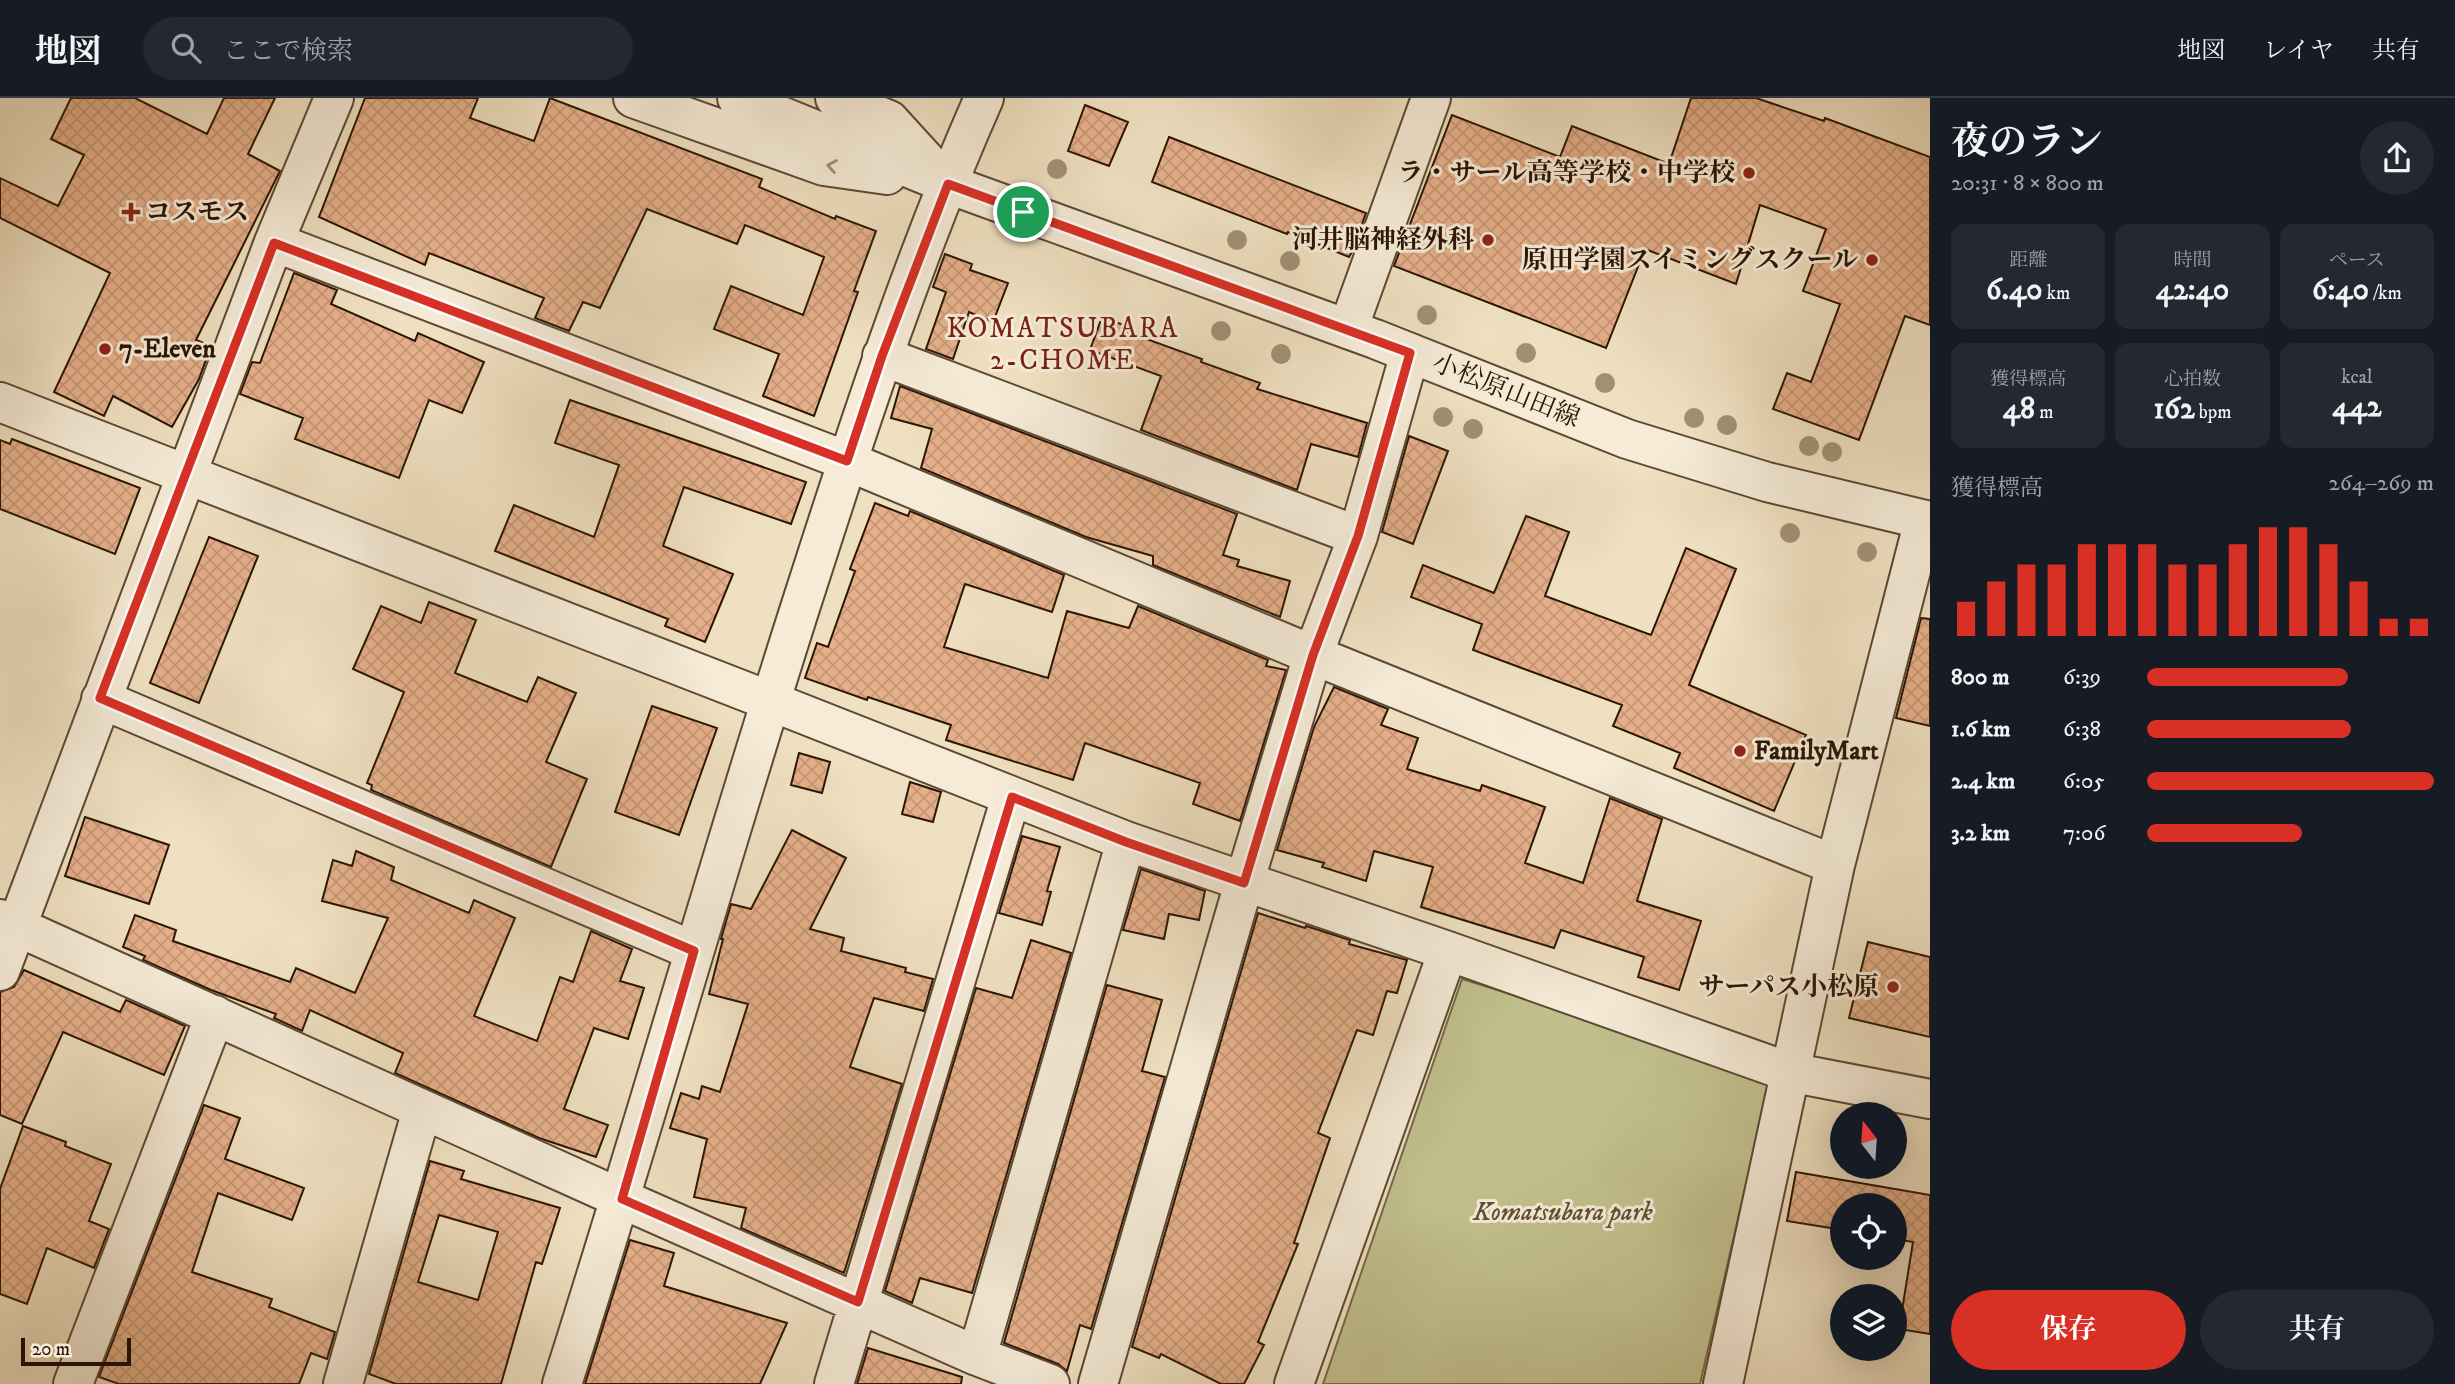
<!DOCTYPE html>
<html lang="ja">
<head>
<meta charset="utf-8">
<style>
  body { margin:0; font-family:"IM FELL DW Pica","Noto Serif JP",serif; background:#242831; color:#f1f3f6; height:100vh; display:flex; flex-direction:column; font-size:26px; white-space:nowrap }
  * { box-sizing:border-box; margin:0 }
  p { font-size:23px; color:#9ea1a6 }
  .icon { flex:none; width:38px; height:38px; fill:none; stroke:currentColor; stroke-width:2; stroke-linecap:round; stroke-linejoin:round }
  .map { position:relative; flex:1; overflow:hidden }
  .side { display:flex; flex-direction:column; background:#171b24; width:525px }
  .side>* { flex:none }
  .needle { width:46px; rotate:343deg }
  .buttons { position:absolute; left:1830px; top:1004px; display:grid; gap:14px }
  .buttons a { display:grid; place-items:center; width:77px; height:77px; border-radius:50%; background:#171b24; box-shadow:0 7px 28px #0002; font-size:35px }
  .scale { position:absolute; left:21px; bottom:18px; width:110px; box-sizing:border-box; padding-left:7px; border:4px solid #2b1504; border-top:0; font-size:19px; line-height:24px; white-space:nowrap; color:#2b1504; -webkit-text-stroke:5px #f5ebd7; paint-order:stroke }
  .pin { position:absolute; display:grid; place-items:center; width:60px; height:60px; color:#fff; margin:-30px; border:4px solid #fff; border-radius:50%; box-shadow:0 2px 7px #0007 }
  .round { display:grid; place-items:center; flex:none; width:74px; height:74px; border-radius:37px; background:#242831 }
  .summary { display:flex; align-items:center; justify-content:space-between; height:119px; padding:0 21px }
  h1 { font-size:38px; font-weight:700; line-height:52px }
  .figures { display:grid; grid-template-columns:repeat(3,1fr); gap:10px; height:119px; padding:7px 21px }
  .figures div { display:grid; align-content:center; border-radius:14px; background:#242831; text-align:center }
  .figures b { font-size:30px; font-weight:700 }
  .figures small { font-size:19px; font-weight:400 }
  .figures p { font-size:19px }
  .chart { height:196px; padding:14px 21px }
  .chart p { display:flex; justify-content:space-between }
  .chart svg { width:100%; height:126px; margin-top:7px; stroke:#d93025; stroke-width:6 }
  .cta { display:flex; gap:14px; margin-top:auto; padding:14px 21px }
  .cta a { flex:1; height:80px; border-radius:42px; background:#d93025; color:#fff; font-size:28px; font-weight:700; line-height:80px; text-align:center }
  .cta a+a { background:#242831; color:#f1f3f6 }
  ul { padding:0 21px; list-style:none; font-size:23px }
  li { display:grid; grid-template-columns:112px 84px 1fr; align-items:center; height:52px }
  li i { height:18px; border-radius:9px; background:#d93025 }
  header { display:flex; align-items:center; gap:42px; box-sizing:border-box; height:98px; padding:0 35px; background:#171b24; border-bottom:2px solid #363941 }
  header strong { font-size:33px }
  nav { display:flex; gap:38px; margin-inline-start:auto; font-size:24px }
  .search { width:490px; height:63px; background:#242831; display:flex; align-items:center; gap:18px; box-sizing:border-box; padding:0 24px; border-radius:38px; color:#9ea1a6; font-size:26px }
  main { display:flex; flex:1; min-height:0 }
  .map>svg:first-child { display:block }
</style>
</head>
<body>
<header>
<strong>地図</strong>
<div class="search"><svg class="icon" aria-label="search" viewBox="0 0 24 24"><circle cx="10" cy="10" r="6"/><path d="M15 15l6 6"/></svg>ここで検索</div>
<nav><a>地図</a><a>レイヤ</a><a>共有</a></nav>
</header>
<main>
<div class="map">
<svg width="1930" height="1286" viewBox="0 0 1930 1286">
  <defs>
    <pattern id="building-cross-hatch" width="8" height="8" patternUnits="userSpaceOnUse" patternTransform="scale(1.75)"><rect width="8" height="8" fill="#e5b089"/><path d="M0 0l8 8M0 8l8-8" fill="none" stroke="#c59675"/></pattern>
  </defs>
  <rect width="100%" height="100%" fill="#efe0c1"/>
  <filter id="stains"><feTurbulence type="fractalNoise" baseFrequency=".00286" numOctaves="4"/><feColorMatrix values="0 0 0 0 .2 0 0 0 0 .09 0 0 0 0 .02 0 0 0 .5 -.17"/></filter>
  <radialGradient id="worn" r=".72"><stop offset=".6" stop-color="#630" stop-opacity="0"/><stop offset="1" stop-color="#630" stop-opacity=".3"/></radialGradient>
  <path fill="#c1c08d" stroke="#766a48" stroke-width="2" d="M1462,881L1771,977L1700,1286H1323Z"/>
  <path fill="url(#building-cross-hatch)" stroke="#2b1504" stroke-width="2" fill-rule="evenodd" d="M71,0H135L207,36L224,0H275L248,56L280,73L196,242L211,248L199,281L172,329L113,298L104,318L54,294L110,175L0,120V80L58,108L84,57L51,41Z
    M365,0H478L470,20L534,43L550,0L762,81L759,89L835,121L836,118L876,133L854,193L858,194L814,318L763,298L779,256L714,231L731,188L803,217L824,159L745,127L737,146L647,111L600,210L583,204L569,233L535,220L544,200L429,155L425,167L319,119Z
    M1691,0H1756L1824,23L1825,20L1930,59V227L1905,218L1859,342L1773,311L1787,275L1811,284L1840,206L1803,193L1826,131L1760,107L1736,186L1645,151L1606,250L1394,168L1452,17L1560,59L1572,28L1669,66Z
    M1085,7L1128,24L1109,68L1068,53Z
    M1169,39L1366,115L1353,152L1349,159L1288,134L1287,136L1152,84Z
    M945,156L972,166L970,172L1008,185L993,224L969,214L953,261L926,251L946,194L933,189Z
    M294,175L337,192L331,206L415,243L418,235L484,264L462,315L429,302L399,380L295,341L303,320L240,296L252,264L260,265Z
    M1102,219L1129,229L1127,234L1202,261L1201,264L1260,285L1257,291L1367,325L1358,359L1311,346L1297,392L1141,332L1161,278L1090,252Z
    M900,288L1237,416L1223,457L1239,462L1237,468L1290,483L1280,519L1153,467V458L1086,439L921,370L932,331L891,320Z
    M570,302L806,384L791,426L684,389L663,448L733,476L705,544L665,528L668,521L495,453L514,407L594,439L619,367L555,345Z
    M1409,338L1448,353L1413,446L1382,434Z
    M12,341L140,390L115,456L0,411V342L10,346Z
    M875,405L908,418L910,413L1064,477L1052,514L965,486L944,549L1048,580L1067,513L1129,530L1138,508L1268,562L1266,568L1286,572L1240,723L1193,706L1200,685L1085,645L1073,682L946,642L951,627L868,599L867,602L805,580L817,545L828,549L855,473L850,471Z
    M1526,418L1569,434L1545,498L1651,537L1686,450L1736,471L1689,587L1806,637L1774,713L1674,670L1680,655L1613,628L1622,607L1473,552L1482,526L1411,499L1423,467L1494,495Z
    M209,439L258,458L199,605L150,585Z
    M429,504L476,522L455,575L527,604L538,579L576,595L546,664L587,681L551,769L371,692L372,687L367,685L404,594L353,571L381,508L421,525Z
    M1921,520L1930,521V628L1896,620Z
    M1334,589L1388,611L1381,627L1418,640L1407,671L1480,693L1482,687L1545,709L1525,765L1583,785L1610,700L1662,721L1637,803L1701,823L1679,892L1638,879L1644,859L1561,832L1554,850L1421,809L1433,769L1374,753L1366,783L1322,769L1324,765L1277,752L1314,629Z
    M652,608L717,630L679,737L615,714Z
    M799,655L830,664L822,695L791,687Z
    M910,684L941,694L933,724L902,716Z
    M85,719L169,747L149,806L65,778Z
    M792,732L846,760L810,831L844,840L841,853L906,870L905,874L933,881L924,913L874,900L850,969L902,986L844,1175L741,1130L746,1110L694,1099L707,1041L670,1030L681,995L699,1001L702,988L720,994L748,906L709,896L723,841H721L731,806L751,811Z
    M1022,738L1060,749L1047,793L1051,794L1042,827L999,815Z
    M356,753L394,769L391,782L469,815L474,802L515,820L474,918L537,943L560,879L573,884L591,833L632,851L620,883L644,890L628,941L594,930L564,1011L608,1027L596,1059L539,1040L395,975L403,955L310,912L302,933L274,920L276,916L211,892L143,862L145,858L123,849L135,817L176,832L173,843L290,884L296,870L355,895L388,820L322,803L333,762L352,768Z
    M1141,771L1205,793L1199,822L1169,816L1164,841L1123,832Z
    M1258,815L1305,830L1306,828L1350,842L1349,846L1407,862L1397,895L1387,893L1373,937L1357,932L1318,1035L1330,1040L1294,1145L1298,1146L1258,1244L1264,1247L1244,1286H1221L1161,1256L1159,1260L1132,1249Z
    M1031,842L1071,855L972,1195L920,1180L912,1205L885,1193L976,890L1012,900Z
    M1868,844L1930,859V939L1849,920Z
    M24,872L120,914L126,902L185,928L164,977L63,934L22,1026L0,1017V894L14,889Z
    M1107,887L1162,902L1142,973L1165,979L1091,1231L1080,1227L1067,1273L1058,1266L1004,1245Z
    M204,1007L240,1020L225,1061L304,1090L292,1122L218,1095L192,1174L272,1201L269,1209L335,1234L327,1261L311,1255L299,1286H119L99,1279Z
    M23,1028L66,1044L65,1048L111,1066L89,1123L109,1131L94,1170L47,1150L27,1206L0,1196V1091Z
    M430,1063L464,1073L461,1081L560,1110L542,1166L536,1164L501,1286H396L369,1276ZM439,1117L498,1134L478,1202L418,1184Z
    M1796,1074L1930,1097V1236L1899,1231L1913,1144L1895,1141V1108H1843V1132L1787,1123Z
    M630,1142L674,1155L664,1188L787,1225L760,1286H585Z
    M868,1250L962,1279L961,1286H857Z"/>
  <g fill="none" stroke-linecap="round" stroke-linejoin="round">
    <defs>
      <path id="minor" d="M274,144L847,363L1313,557L1835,767
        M1348,231L1431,0
        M882,258L1358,438
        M0,304L770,603L1126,743L1448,853L1789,974L1930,1001
        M101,601L694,853
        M0,821L622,1101L977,1258L1050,1286
        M0,873L274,144L334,0
        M977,1258L1126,743
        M73,1286L215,917
        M343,1286L422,1012
        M562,1286C648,1018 723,747 810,479C862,317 915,156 984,0
        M834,1286L1011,699
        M1098,1286L1244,785L1313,557L1358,438L1410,255
        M1294,1286L1448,853
        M1723,1286L1835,767L1924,422"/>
      <path id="tertiary" d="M633,0L824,68L887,77
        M737,0L948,86L1375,241L1627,341L1767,384L1930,423
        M835,0L889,22L941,79"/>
    </defs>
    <use href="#minor" stroke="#5c4833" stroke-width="42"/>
    <use href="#tertiary" stroke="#5c4833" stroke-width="42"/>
    <use href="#minor" stroke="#f5ebd7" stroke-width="38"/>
    <use href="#tertiary" stroke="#f5ebd7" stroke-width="38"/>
  </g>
  <g fill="#a09173">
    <circle cx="1057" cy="71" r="10"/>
    <circle cx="1237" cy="142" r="10"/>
    <circle cx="1290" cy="163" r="10"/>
    <circle cx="1427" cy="217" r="10"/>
    <circle cx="1221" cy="233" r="10"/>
    <circle cx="1526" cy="255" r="10"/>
    <circle cx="1281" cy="256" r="10"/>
    <circle cx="1605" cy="285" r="10"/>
    <circle cx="1443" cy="319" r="10"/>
    <circle cx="1694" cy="320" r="10"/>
    <circle cx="1727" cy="327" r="10"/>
    <circle cx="1473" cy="331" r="10"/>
    <circle cx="1809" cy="348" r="10"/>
    <circle cx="1832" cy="354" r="10"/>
    <circle cx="1790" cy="435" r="10"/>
    <circle cx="1867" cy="454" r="10"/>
  </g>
  <defs><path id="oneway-chevron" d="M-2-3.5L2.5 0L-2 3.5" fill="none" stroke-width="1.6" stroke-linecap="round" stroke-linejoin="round" transform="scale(1.75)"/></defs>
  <use stroke="#9a8b78" href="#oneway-chevron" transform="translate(832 68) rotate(-170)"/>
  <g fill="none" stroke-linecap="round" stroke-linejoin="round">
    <defs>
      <path id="route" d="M948,86L1410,255L1358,438L1313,557L1244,785L1126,744L1012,699L858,1204L622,1101L694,853L100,600L274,145L847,363L882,258Z"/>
    </defs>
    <use href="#route" stroke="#fff" stroke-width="14"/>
    <use href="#route" stroke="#d93025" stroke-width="9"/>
  </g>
  <g fill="#8f2418" stroke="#f5ebd7" stroke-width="2.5">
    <circle cx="1749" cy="75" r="7"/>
    <path d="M127.5 103.5h7v7h7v7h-7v7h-7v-7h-7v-7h7z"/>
    <circle cx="1488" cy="142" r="7"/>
    <circle cx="1872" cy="162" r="7"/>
    <circle cx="105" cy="251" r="7"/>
    <circle cx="1740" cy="653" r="7"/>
    <circle cx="1893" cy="889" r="7"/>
  </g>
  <g text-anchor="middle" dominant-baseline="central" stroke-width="6" stroke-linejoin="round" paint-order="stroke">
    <g font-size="26" font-weight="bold" fill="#2b1504" stroke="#f5ebd7" text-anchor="end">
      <text x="1735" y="75">ラ・サール高等学校・中学校</text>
      <text x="145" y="114" text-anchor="start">コスモス</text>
      <text x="1474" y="142">河井脳神経外科</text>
      <text x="1858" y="162">原田学園スイミングスクール</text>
      <text x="119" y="251" text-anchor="start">7-Eleven</text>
      <text x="1754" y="653" text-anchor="start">FamilyMart</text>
      <text x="1879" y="889">サーパス小松原</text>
    </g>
    <g font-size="26" fill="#2b1504" stroke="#f5ebd7">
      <text transform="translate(1506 293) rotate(22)">小松原山田線</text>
    </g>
    <g font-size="26" font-style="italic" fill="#605134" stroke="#f5ebd7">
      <text x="1563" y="1114">Komatsubara park</text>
    </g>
    <g font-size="28" letter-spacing="2" fill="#7a1f14" stroke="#f5ebd7">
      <text x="1063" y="230">KOMATSUBARA<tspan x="1063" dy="32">2-CHOME</tspan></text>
    </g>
  </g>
  <rect width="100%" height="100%" filter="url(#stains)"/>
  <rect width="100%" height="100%" fill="url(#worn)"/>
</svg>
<div class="buttons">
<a><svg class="needle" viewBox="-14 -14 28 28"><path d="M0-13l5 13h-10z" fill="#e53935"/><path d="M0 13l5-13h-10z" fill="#9ea1a6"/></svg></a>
<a><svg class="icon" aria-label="locate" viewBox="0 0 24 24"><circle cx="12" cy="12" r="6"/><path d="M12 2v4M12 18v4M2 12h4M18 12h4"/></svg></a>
<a><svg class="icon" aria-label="layers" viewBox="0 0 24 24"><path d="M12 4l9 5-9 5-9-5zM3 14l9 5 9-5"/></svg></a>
</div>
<div class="scale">20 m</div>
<div class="pin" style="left:1023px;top:114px;background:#1e9e55"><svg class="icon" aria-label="arrive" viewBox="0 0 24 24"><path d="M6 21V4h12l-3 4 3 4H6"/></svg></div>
</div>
<section class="side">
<div class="summary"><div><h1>夜のラン</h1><p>20:31 · 8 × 800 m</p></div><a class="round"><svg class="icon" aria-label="share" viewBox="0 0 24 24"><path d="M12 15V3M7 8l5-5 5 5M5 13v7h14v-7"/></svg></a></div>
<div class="figures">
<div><p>距離</p><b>6.40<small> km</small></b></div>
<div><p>時間</p><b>42:40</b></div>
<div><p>ペース</p><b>6:40<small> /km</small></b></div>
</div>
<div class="figures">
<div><p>獲得標高</p><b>48<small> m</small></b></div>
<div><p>心拍数</p><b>162<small> bpm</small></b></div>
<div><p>kcal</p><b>442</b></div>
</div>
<div class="chart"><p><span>獲得標高</span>264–269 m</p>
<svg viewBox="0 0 160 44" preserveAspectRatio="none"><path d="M5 44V32M15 44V25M25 44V19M35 44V19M45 44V12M55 44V12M65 44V12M75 44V19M85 44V19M95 44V12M105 44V6M115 44V6M125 44V12M135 44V25M145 44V38M155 44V38"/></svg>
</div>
<ul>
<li><b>800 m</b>6:39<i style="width:70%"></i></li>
<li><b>1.6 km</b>6:38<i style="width:71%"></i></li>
<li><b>2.4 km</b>6:05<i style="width:100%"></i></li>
<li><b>3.2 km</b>7:06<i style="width:54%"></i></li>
</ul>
<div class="cta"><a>保存</a><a>共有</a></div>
</section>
</main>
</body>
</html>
